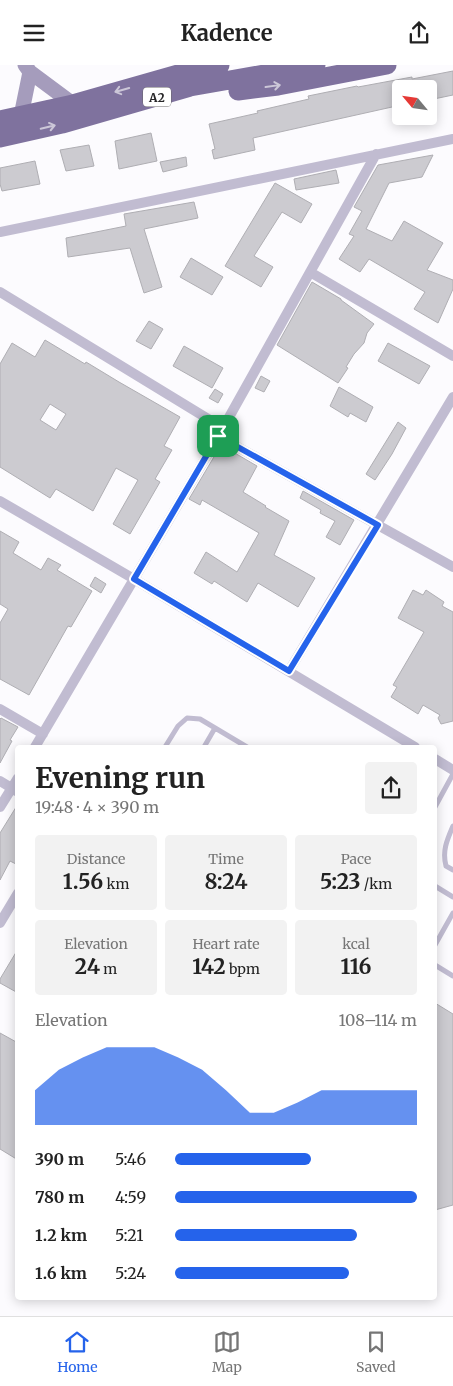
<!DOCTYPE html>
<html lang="en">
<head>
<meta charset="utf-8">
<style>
  body { margin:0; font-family:Merriweather,serif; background:#f2f2f2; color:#222; height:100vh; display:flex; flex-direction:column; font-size:19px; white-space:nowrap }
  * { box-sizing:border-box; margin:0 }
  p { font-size:16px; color:#767676 }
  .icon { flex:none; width:28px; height:28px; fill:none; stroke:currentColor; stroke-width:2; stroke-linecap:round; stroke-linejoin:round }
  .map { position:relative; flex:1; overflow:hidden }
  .side { position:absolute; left:15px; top:680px; width:422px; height:555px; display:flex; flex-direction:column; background:#fff; border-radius:5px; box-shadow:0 2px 12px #0003 }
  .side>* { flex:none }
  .needle { width:32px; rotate:299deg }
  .tools { position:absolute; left:392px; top:15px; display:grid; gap:10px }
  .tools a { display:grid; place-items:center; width:45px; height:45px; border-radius:5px; background:#fff; box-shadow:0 2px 12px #0003; font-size:25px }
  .pin { position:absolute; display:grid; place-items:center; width:42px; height:42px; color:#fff; margin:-21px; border-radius:10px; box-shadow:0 2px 8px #0006 }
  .round { display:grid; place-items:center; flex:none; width:52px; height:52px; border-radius:5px; background:#f2f2f2 }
  .overview { display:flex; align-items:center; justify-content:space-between; height:85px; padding:0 20px }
  h1 { font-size:28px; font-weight:700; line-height:38px }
  .figures { display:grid; grid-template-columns:repeat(3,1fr); gap:8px; height:85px; padding:5px 20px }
  .figures div { display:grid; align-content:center; border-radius:5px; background:#f2f2f2; text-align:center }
  .figures b { font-size:21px; font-weight:700 }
  .figures small { font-size:14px; font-weight:400 }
  .figures p { font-size:14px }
  .chart { height:140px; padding:10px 20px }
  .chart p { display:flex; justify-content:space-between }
  .chart svg { width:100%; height:90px; margin-top:5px; fill:#2563eb; opacity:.7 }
  ul { padding:0 20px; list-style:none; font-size:16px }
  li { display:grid; grid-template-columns:80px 60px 1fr; align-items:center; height:38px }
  li i { height:12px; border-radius:6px; background:#2563eb }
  header { display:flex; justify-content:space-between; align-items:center; height:65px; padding:0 20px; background:#fff; font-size:22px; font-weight:700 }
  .dock { display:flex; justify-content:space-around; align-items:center; height:70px; border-top:1px solid #e0e0e0; background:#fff; font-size:14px; color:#767676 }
  .dock a { display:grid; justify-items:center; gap:2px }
  .dock .current { color:#2563eb }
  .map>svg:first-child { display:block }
</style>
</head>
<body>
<header><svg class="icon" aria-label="menu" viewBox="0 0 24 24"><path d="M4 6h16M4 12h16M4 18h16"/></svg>Kadence<svg class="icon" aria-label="share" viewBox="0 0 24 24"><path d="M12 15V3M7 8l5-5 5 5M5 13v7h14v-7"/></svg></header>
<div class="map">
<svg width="453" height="1251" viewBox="0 0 453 1251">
  <rect width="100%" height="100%" fill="#fcfbfe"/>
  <path fill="#cccbd0" stroke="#afaeb3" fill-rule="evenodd" d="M453,6V30L429,35V24H401V40L253,73L255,85L214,94L212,85L215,84L209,59L258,48L257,46L309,34L308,31L357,21L358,22L412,12V14Z
    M151,68L157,96L119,104L115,76Z
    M89,80L94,101L66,106L60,85Z
    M433,90L422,112L389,118L366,164L392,176L404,156L443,178L427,205L453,215V224L438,258L414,244L425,227L369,194L360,207L339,194L354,171L349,169L362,146L354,142L378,100Z
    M186,92L187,101L163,107L160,97Z
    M35,96L40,119L2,126L0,119V103Z
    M336,105L339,118L296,125L294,114Z
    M275,118L312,139L301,158L282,147L254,191L273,202L261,222L225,201Z
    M194,137L198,153L144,164L162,222L144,228L130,183L68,192L66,173L126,161L124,149Z
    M191,193L223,212L212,230L180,212Z
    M312,217L341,234V235L374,259L367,268L364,278L354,289L346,302L348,303L338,318L277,280Z
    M149,256L163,264L151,284L136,276Z
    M45,275L85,299L86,297L119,317L180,352L164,381L172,385L155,414L160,417L130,469L113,459L138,415L116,403L93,446L56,424L50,433L0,402V299L12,278L35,292ZM50,339L66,349L56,365L40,355Z
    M388,278L430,301L419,319L378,296Z
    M184,281L223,303L212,323L173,301Z
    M261,311L270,316L264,327L255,323Z
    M339,322L373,342L366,357L350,348L348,352L330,341Z
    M215,324L223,329L218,338L209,333Z
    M398,357L406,363L392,389L375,415L366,409Z
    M221,380L257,401L243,427L266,441L265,442L289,456L274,490L315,513L298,542L258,518L247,537L214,516L212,519L194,508L206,487L237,507L259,468L202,435L200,440L189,434Z
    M303,426L354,455L340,480L326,472L335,456L320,448L321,445L300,433Z
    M0,466L19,477L13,488L41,505L48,493L61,500L57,505L92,526L71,562L68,561L29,630L0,614V558L8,544L0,539Z
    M95,512L106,519L101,528L90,521Z
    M413,525L423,530L426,525L444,537L442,541L453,547V656L441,659L438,653L440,650L423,640L418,649L391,632L397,622L393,620L424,567L398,553Z
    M1,653L18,662L10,675L12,676L0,698V654Z
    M18,739V800L10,796L0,815V768Z
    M18,884V928L0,918V914Z
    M435,938L453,949V1140L435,1145Z
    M0,968L18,978V1095L0,1084Z"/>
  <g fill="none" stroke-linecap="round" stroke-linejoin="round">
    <path stroke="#c1bcd1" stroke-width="5" d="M165,682L178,661L187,653L200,654L247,682
      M204,682L215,663
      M435,742L453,709
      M453,761C447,775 442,786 446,801L453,805
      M435,821L453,832
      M435,880L453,848
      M435,900L453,911"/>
    <path stroke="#c1bcd1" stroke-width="10" d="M0,167L453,74
      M310,207L453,291
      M0,227L223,363
      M218,371L453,502
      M0,436L134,514L415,682
      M289,606L453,332
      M0,644L43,669
      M35,682L223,363L376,89
      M435,694L453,705
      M0,716L18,727
      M0,742L18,713
      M0,858L18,828"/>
    <path stroke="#a59cbc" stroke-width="15" d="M25,0L30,7L73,39
      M21,51L30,7"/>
    <path stroke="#7f729e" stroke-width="19" d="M238,26L278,21L387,0
      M0,55L73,39L192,5L220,0
      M0,73L62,59L190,22L316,0"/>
  </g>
  <defs><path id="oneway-shaft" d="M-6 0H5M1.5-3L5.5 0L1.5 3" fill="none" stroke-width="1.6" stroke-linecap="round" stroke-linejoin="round" transform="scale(1.25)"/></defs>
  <g stroke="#ccc7d8">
    <use href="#oneway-shaft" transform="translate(273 21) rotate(-8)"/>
    <use href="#oneway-shaft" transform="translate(122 25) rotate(164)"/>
    <use href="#oneway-shaft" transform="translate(48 62) rotate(-13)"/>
  </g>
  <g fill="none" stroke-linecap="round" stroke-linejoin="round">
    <defs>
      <path id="route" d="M218,371L378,460L289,606L134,514Z"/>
    </defs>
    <use href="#route" stroke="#fff" stroke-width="10"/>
    <use href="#route" stroke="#2563eb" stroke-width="6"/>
  </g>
  <g text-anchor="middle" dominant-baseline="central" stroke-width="4" stroke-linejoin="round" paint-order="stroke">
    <rect fill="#fff" stroke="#686768" stroke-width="1" x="143" y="22.5" width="28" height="19" rx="4"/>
    <g font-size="12" font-weight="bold" fill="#272628">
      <text x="157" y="32">A2</text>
    </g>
  </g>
</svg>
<div class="tools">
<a><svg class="needle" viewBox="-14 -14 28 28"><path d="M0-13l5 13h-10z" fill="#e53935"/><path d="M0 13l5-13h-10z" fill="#767676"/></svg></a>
</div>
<div class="pin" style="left:218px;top:371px;background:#1e9e55"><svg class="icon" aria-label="arrive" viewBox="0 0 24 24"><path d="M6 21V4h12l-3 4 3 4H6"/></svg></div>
<section class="side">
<div class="overview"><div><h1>Evening run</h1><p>19:48 · 4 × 390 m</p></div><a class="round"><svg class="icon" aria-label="share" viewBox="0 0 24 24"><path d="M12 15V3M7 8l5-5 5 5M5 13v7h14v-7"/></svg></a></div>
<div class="figures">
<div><p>Distance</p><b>1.56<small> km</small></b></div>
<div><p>Time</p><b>8:24</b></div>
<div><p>Pace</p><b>5:23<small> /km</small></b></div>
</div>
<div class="figures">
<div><p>Elevation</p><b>24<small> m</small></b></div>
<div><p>Heart rate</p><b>142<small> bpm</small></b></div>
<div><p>kcal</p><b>116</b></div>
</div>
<div class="chart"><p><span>Elevation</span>108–114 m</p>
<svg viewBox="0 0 160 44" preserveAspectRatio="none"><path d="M0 44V27L10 17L20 11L30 6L40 6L50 6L60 11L70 17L80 27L90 38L100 38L110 33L120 27L130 27L140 27L150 27L160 27V44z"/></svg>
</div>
<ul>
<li><b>390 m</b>5:46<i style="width:56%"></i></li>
<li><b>780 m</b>4:59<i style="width:100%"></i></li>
<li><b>1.2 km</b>5:21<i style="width:75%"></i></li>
<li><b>1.6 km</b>5:24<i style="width:72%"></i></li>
</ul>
</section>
</div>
<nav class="dock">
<a class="current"><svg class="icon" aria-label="home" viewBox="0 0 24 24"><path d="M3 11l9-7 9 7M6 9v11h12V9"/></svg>Home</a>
<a><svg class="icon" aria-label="map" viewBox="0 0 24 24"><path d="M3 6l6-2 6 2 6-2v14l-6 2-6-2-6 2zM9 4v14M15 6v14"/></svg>Map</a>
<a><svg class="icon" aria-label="saved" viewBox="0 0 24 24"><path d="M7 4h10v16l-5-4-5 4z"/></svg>Saved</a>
</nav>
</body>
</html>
